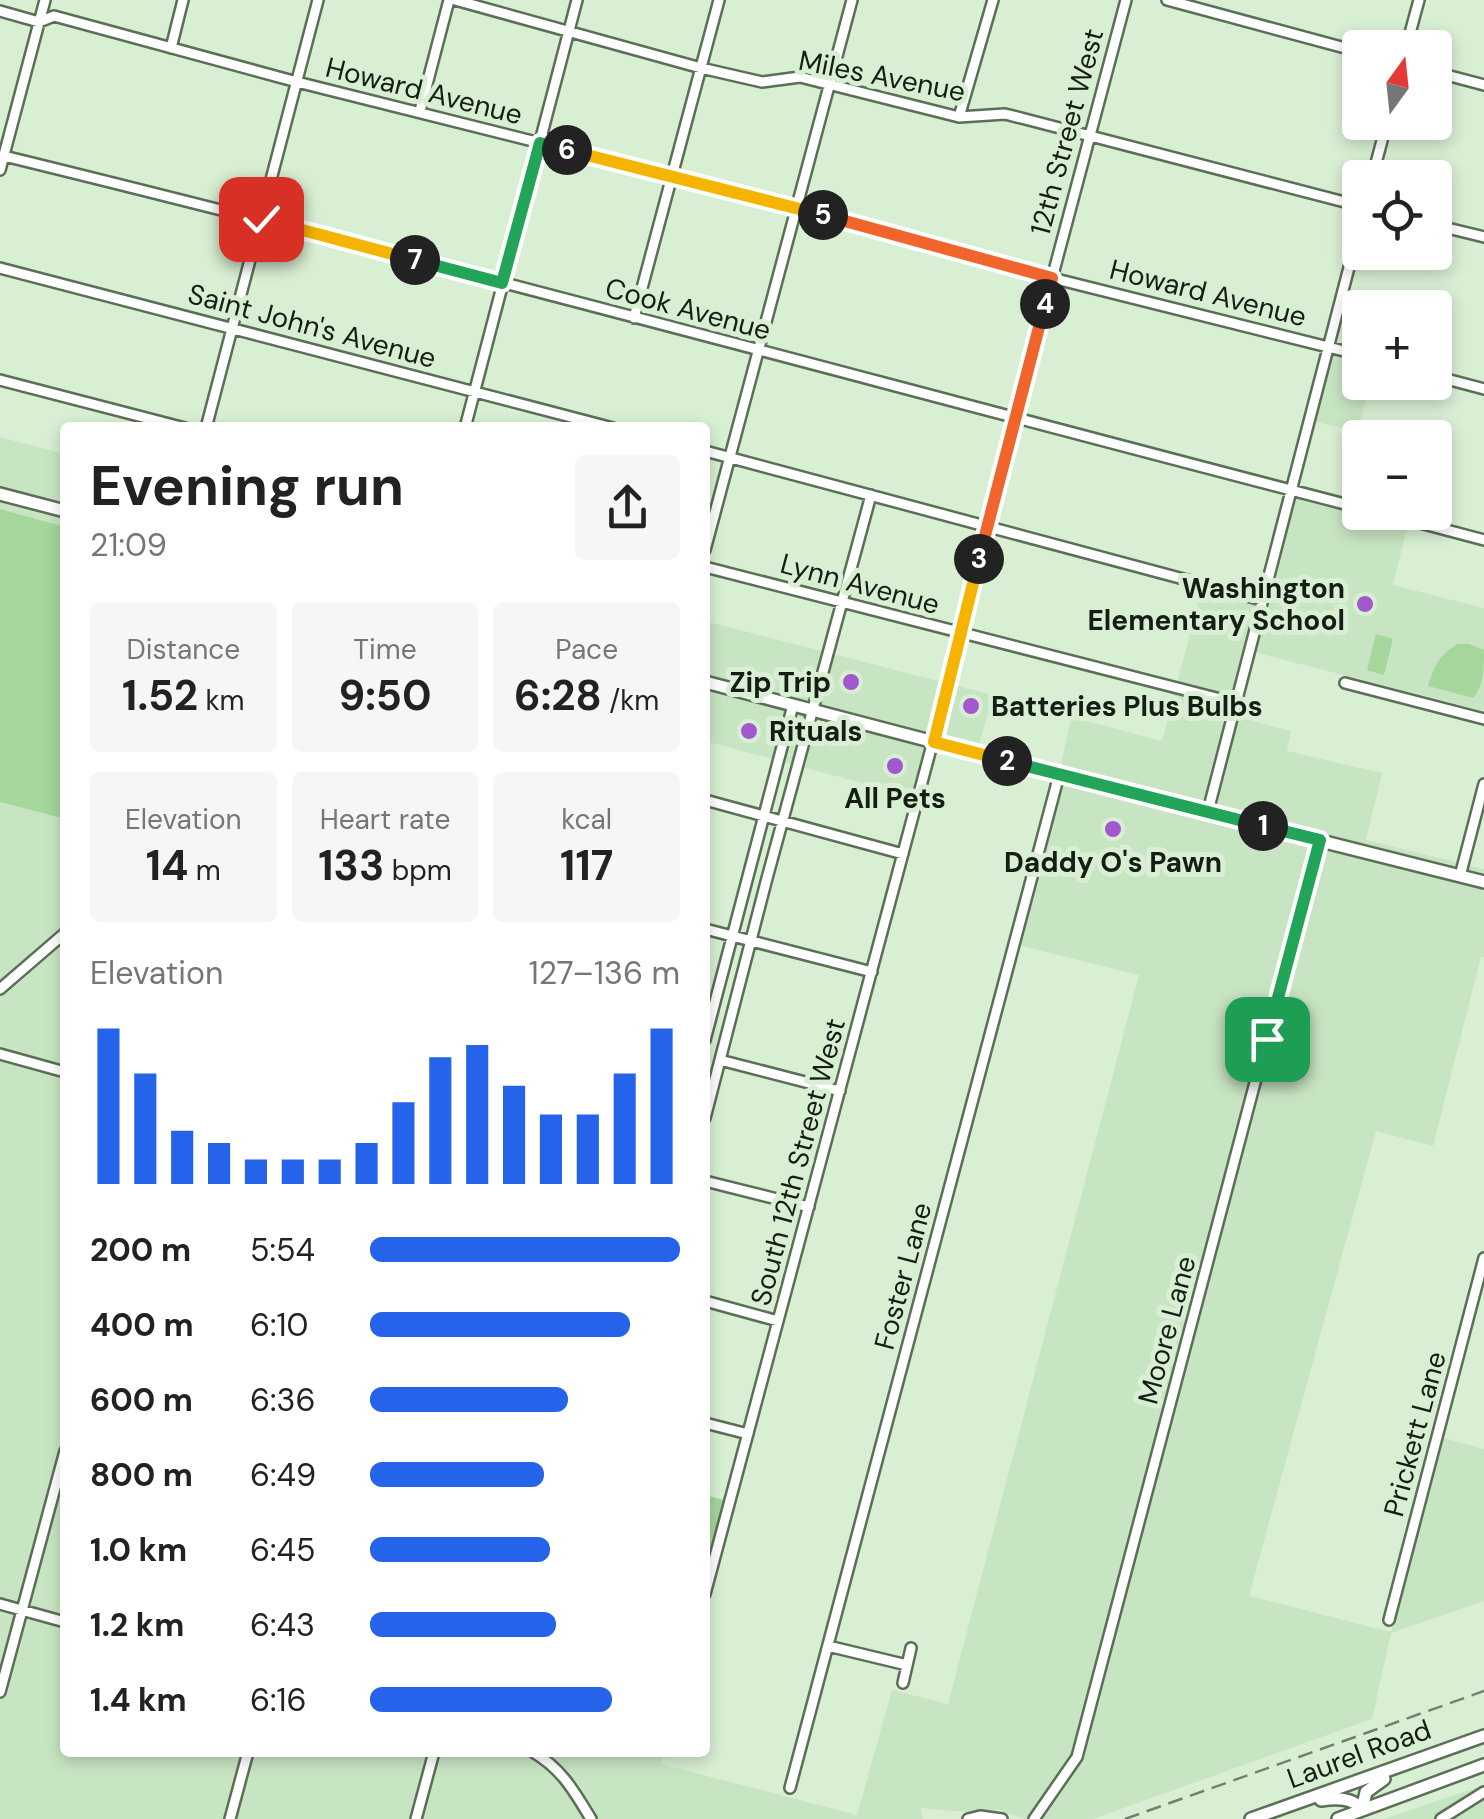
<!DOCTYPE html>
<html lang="en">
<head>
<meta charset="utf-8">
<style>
  body { margin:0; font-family:"DM Sans",sans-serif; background:#f6f6f6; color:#222; height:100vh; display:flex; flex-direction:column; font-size:38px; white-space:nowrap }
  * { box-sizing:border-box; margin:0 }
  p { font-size:32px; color:#767676 }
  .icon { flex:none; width:55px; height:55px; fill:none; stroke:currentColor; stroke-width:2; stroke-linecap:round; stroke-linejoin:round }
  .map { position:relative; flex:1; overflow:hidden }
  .sheet { position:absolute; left:60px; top:422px; width:650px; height:1335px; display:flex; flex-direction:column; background:#fff; border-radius:10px; box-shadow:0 5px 15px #0003 }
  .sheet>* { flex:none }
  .needle { width:65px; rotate:15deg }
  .buttons { position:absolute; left:1342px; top:30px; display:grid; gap:20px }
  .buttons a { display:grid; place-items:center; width:110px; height:110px; border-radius:10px; background:#fff; box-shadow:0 5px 15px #0003; font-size:50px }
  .pin { position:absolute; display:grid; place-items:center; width:85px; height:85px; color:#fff; margin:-42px; border-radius:20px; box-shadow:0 5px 15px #0006 }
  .km { position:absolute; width:50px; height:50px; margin:-25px; border-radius:50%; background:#222; color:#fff; font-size:28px; line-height:50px; text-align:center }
  .round { display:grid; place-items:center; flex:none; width:105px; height:105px; border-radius:10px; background:#f6f6f6 }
  .overview { display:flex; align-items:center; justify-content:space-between; height:170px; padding:0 30px }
  h1 { font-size:55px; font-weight:700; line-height:75px }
  .metrics { display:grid; grid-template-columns:repeat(3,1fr); gap:15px; height:170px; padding:10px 30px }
  .metrics div { display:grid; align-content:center; border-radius:10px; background:#f6f6f6; text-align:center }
  .metrics b { font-size:42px; font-weight:700 }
  .metrics small { font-size:28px; font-weight:400 }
  .metrics p { font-size:28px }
  .chart { height:280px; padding:20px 30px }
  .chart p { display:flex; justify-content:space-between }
  .chart svg { width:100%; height:180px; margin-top:10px; stroke:#2563eb; stroke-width:6 }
  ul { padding:0 30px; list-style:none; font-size:32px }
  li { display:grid; grid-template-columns:160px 120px 1fr; align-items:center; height:75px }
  li i { height:25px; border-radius:12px; background:#2563eb }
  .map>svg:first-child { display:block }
</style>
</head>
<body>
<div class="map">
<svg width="1484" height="1819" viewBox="0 0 1484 1819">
  <rect width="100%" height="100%" fill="#d8efd3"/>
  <path fill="#c8e5c3" d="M1328,347L1360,355V382L1371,383L1357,432L1309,420Z
    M0,437L65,454V527L0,509Z
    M1291,490L1360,508V512L1378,513L1409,520L1393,585L1484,608V711L1250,651L1233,716L1291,731L1287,751L1382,773L1366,840L1484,869V957H1481L1433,1146L1376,1131L1249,1596L1391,1632L1443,1438L1484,1449V1601L1391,1633L1372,1719L1093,1819H1025L1000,1810L964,1812L921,1808L923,1819H0V802L65,819V1752L664,1753L661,1764L857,1815L892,1690L948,1704L1139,975L1014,944L1059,775L1071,717L1162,741L1203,584L1262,600Z
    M705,621L993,695L977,753L933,742L918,798L705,741Z
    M1484,1785V1819H1384Z"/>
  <path fill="#a5d69c" d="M0,509L65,527V819L0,802Z
    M1376,634L1393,639L1384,675L1367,670Z
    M1457,644H1469L1484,650C1484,666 1484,687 1473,698L1428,686C1434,666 1439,656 1457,644Z
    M705,1495L724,1500L705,1571Z"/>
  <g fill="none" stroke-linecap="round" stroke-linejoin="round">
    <defs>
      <path id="minor" d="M455,0L701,68L762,82L800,77L959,117L1005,114L1025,119L1360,206
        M1167,0L1360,52
        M0,11L39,22L54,16L297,82L732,191L1052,278L1360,355
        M171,48L183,0
        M1406,48L1419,0
        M1435,72L1484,85
        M420,111L449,0
        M959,117L993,0
        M4,156C458,267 908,391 1360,508
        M0,170L45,0
        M1372,178L1387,122
        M1435,225L1484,237
        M0,268L613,428
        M634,318L719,0
        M1435,376L1484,389
        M0,380L185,428
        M206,428L318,0
        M465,428L577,0
        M705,451L1262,600
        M1378,512L1484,540
        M705,550L852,0
        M705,567L1236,703
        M1345,683L1484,719
        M705,800L903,854
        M1208,811L1360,225
        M1460,876L1484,784
        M705,929L872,972
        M0,989L65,933
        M705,1040L793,705
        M0,1054L65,1072
        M720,1060L840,1091
        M705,1118L766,882L871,495
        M705,1181L809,1207
        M705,1301L778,1321
        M705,1423L748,1434
        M705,1594L933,741L1000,474L1126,0
        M0,1604L65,1622
        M1389,1620L1484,1258
        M828,1646L907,1665
        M903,1683L911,1648
        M0,1692L65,1451
        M533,1752C562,1769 574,1791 591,1819
        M790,1788L1059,775
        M230,1819L248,1752
        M416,1819L434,1752
        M968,1819L980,1816L1002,1819
        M1034,1819L1077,1757L1319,840
        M1441,1819L1484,1792"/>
      <path id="major" d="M0,494L65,511
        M705,682L1102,786L1484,882
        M1321,1800C1336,1798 1353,1797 1362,1810
        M1362,1810L1366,1792L1384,1779
        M1251,1819L1484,1736
        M1338,1819L1484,1765"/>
    </defs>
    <use href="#minor" stroke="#5a6f56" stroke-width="14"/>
    <use href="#major" stroke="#5a6f56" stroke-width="16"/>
    <use href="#minor" stroke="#fff" stroke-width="9"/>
    <use href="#major" stroke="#fff" stroke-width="11"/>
    <path stroke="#72826f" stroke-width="2.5" stroke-dasharray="15 8" stroke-linecap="butt" d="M1125,1819L1484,1691"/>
  </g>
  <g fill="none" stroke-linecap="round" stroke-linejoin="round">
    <defs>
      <path id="split-1" d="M1263,826L1320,840L1267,1039"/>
      <path id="split-2" d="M1007,761L1263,826"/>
      <path id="split-3" d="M979,559L934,742L1007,761"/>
      <path id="split-4" d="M979,559L1045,304"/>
      <path id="split-5" d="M823,215L1052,278L1045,304"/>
      <path id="split-6" d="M567,150L823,215"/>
      <path id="split-7" d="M415,260L502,283L540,143L567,150"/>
      <path id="split-8" d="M261,219L415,260"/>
    </defs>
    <use href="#split-1" stroke="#fff" stroke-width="20"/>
    <use href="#split-2" stroke="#fff" stroke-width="20"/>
    <use href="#split-3" stroke="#fff" stroke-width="20"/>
    <use href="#split-4" stroke="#fff" stroke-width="20"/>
    <use href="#split-5" stroke="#fff" stroke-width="20"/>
    <use href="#split-6" stroke="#fff" stroke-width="20"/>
    <use href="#split-7" stroke="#fff" stroke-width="20"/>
    <use href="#split-8" stroke="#fff" stroke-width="20"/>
    <use href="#split-1" stroke="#22a559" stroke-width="12"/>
    <use href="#split-2" stroke="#22a559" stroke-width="12"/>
    <use href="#split-3" stroke="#f5b400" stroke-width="12"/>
    <use href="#split-4" stroke="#f0652b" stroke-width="12"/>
    <use href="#split-5" stroke="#f0652b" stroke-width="12"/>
    <use href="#split-6" stroke="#f5b400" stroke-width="12"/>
    <use href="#split-7" stroke="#22a559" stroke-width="12"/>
    <use href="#split-8" stroke="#f5b400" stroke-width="12"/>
  </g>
  <g fill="#a259cd" stroke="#d8efd3" stroke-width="4">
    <circle cx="1365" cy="604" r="10"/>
    <circle cx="851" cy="682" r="10"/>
    <circle cx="971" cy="706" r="10"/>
    <circle cx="749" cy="731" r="10"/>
    <circle cx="895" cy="766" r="10"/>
    <circle cx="1113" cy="829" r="10"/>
  </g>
  <g text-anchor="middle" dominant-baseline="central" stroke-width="10" stroke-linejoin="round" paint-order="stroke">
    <g font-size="28" fill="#151e14" stroke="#d8efd3">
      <text transform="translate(882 76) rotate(11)">Miles Avenue</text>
      <text transform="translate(424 91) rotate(14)">Howard Avenue</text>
      <text transform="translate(1067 132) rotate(-75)">12th Street West</text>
      <text transform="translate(1208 293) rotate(14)">Howard Avenue</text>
      <text transform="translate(688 309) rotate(15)">Cook Avenue</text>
      <text transform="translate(312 326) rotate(15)">Saint John's Avenue</text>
      <text transform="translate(860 584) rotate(15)">Lynn Avenue</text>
      <text transform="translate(798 1162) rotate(-75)">South 12th Street West</text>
      <text transform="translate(903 1276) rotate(-75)">Foster Lane</text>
      <text transform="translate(1167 1330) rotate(-75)">Moore Lane</text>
      <text transform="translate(1415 1434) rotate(-75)">Prickett Lane</text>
      <text transform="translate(1359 1754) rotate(-20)">Laurel Road</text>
    </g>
    <g font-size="28" font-weight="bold" fill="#151e14" stroke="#d8efd3" text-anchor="end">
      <text x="1345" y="588">Washington<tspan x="1345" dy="32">Elementary School</tspan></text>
      <text x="831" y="682">Zip Trip</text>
      <text x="991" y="706" text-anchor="start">Batteries Plus Bulbs</text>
      <text x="769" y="731" text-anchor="start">Rituals</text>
      <text x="895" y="798" text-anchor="middle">All Pets</text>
      <text x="1113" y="862" text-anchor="middle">Daddy O's Pawn</text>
    </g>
  </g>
</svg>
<div class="buttons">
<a><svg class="needle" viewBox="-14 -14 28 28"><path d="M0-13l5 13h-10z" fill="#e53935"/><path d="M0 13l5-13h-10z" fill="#767676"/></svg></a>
<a><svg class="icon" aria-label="locate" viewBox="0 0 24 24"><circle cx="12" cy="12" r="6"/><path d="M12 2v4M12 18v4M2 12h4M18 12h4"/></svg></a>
<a>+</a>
<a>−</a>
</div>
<div class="pin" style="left:1267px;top:1039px;background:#1e9e55"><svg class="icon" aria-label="arrive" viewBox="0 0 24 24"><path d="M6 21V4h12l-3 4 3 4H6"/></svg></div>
<div class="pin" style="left:261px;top:219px;background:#d93025"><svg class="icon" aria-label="check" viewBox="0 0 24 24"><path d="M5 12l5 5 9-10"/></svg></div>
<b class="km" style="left:1263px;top:826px">1</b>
<b class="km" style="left:1007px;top:761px">2</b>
<b class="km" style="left:979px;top:559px">3</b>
<b class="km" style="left:1045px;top:304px">4</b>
<b class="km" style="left:823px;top:215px">5</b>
<b class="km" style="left:567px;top:150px">6</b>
<b class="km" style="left:415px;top:260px">7</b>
<section class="sheet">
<div class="overview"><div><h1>Evening run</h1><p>21:09</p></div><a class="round"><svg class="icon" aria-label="share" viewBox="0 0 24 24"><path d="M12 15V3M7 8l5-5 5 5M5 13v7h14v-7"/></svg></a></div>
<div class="metrics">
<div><p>Distance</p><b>1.52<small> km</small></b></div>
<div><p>Time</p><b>9:50</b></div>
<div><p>Pace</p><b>6:28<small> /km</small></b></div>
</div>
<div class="metrics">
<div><p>Elevation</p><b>14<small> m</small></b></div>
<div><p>Heart rate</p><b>133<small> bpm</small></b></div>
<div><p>kcal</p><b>117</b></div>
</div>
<div class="chart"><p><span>Elevation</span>127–136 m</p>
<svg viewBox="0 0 160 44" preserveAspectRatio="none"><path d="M5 44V6M15 44V17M25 44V31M35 44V34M45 44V38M55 44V38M65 44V38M75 44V34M85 44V24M95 44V13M105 44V10M115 44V20M125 44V27M135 44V27M145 44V17M155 44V6"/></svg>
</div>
<ul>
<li><b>200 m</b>5:54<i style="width:100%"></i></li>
<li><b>400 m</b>6:10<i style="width:84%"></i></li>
<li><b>600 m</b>6:36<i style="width:64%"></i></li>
<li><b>800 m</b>6:49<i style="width:56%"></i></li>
<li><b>1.0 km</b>6:45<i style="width:58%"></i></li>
<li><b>1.2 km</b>6:43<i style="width:60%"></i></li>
<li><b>1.4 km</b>6:16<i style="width:78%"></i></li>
</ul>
</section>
</div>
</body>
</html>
